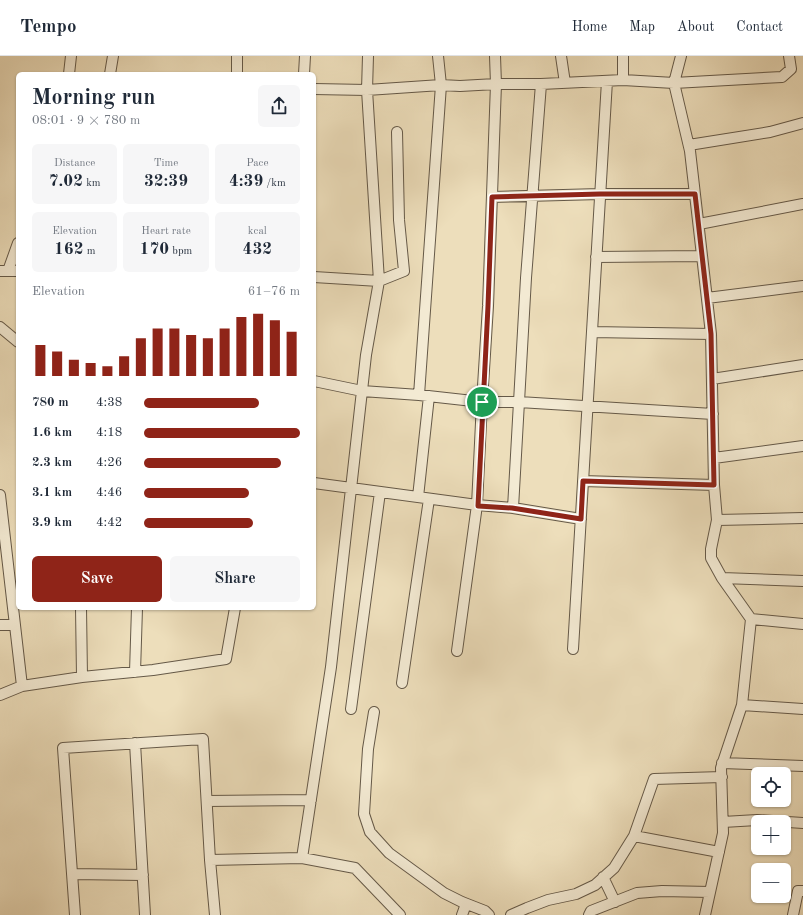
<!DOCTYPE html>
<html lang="en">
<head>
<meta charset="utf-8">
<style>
  body { margin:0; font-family:"Old Standard TT",serif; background:#f6f6f7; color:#1f2937; height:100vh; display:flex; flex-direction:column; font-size:15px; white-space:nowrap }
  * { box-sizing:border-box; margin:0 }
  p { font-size:13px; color:#747a83 }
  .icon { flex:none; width:22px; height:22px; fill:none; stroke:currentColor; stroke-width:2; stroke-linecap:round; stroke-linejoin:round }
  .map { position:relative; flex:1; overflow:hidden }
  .drawer { position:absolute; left:16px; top:16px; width:300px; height:538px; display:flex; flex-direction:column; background:#fff; border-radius:6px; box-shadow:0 1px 3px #0004 }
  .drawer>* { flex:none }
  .fabs { position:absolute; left:751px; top:711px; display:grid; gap:8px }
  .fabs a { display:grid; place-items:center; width:40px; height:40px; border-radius:6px; background:#fff; box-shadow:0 1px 3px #0004; font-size:20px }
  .pin { position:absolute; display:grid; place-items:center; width:34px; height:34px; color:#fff; margin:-17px; border:2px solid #fff; border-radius:50%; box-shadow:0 1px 4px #0007 }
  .round { display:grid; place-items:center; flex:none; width:42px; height:42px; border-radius:6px; background:#f6f6f7 }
  .summary { display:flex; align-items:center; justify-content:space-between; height:68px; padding:0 16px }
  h1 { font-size:22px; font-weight:600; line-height:30px }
  .metrics { display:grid; grid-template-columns:repeat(3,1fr); gap:6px; height:68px; padding:4px 16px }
  .metrics div { display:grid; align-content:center; border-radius:6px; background:#f6f6f7; text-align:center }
  .metrics b { font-size:17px; font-weight:600 }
  .metrics small { font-size:11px; font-weight:400 }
  .metrics p { font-size:11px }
  .chart { height:112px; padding:8px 16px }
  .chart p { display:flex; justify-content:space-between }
  .chart svg { width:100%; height:72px; margin-top:4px; stroke:#8f2418; stroke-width:6 }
  .cta { display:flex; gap:8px; margin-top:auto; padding:8px 16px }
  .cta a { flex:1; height:46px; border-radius:6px; background:#8f2418; color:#fff; font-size:16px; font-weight:600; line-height:46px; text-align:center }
  .cta a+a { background:#f6f6f7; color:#1f2937 }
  ul { padding:0 16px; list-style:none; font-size:13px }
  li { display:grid; grid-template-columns:64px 48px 1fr; align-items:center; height:30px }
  li i { height:10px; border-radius:5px; background:#8f2418 }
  header { display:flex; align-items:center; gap:24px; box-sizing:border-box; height:56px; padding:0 20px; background:#fff; border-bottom:1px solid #e0e1e3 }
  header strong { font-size:19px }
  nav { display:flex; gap:22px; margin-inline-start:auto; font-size:14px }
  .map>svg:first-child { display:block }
</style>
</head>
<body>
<header>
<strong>Tempo</strong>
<nav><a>Home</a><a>Map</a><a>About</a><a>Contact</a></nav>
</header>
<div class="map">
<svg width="803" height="859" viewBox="0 0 803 859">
  <rect width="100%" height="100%" fill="#eddebb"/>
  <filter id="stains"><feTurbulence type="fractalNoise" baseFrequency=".005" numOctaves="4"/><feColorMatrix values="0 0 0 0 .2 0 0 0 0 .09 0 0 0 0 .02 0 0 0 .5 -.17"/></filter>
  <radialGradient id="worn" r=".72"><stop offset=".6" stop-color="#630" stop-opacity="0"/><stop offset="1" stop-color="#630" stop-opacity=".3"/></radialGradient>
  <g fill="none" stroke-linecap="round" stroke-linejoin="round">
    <defs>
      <path id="minor" d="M237,0V18
        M561,0L565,27
        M623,0V24
        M681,0L674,27L782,21L791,13L789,0
        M69,18L71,0
        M110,18L113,0
        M304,18L305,0
        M314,33L367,34L441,29L460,30L496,28H541L623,24L674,27L690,95L711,278L714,429L717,464L711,493V502L722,522
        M689,89L770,76L803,67
        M492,141L600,138H695
        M699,168L803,148
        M596,201L702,200
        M0,215H8L18,187
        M8,215H18
        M314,221L379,225L367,34L368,0
        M707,242L803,230
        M0,271L18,286
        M592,276L711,278
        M712,323L803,309
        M314,325L362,335L419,339L441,29L438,0
        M419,339L482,346L488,250L496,28L495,0
        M714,402L803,390
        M583,425L714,429
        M314,427L477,449L482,346H519L713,358
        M0,439L22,630
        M418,441L429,340
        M513,452L581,463
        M717,464L803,462
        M81,552L82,621L153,614L226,603L235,552
        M751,563L803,568
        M0,569H15
        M573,593L607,25
        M457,595L477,449L513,452L526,222L541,28
        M135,616L137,552
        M402,627L429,443
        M0,639L22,630L82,621
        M742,649L803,653
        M351,653L380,436
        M374,656L368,693L364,758L370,776L389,797L444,837L462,846L485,855L489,859
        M135,687L145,859
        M722,707L803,710
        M207,745L311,744
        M723,766L757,764L803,767
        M719,796L634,780L654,723L722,721
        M302,802L355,812L400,859
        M72,818L143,819
        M603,821L615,846
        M75,859L63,692L203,683L210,804
        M215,859L210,804L302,802L331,611L366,299L379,225L404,215L399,164L397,76
        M462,859L466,848
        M511,859L527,852L548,844L576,838L595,829L614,812L634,780
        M589,859L591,855L637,837L662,835L710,836
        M705,859L723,777L721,712L742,649L751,563L722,522L803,525
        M793,859L798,835H803"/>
    </defs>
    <use href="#minor" stroke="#655948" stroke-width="12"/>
    <use href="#minor" stroke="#f3ead3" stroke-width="10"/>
  </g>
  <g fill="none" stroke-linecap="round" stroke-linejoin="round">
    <defs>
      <path id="route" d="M600,138H695L711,278L714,429L583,425L581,463L512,452L478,450L488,250L492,141Z"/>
    </defs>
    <use href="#route" stroke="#fff" stroke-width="8"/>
    <use href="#route" stroke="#8f2418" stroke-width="5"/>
  </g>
  <rect width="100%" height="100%" filter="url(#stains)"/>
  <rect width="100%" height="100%" fill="url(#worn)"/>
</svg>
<div class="fabs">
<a><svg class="icon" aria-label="locate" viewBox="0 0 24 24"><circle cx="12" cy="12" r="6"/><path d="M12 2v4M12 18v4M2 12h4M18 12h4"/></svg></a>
<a>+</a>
<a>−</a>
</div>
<div class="pin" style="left:482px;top:346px;background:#1e9e55"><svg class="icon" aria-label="arrive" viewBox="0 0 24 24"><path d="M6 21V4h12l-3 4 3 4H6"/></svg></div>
<section class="drawer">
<div class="summary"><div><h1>Morning run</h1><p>08:01 · 9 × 780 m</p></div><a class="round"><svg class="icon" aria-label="share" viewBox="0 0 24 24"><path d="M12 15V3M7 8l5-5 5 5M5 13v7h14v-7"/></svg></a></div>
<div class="metrics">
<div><p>Distance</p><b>7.02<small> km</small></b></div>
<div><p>Time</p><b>32:39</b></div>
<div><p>Pace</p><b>4:39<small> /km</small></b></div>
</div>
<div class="metrics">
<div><p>Elevation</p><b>162<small> m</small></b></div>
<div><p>Heart rate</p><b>170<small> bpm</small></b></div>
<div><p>kcal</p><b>432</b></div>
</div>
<div class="chart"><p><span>Elevation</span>61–76 m</p>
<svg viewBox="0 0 160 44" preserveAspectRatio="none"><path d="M5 44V25M15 44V29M25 44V34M35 44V36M45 44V38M55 44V32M65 44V21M75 44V15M85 44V15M95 44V19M105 44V21M115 44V15M125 44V8M135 44V6M145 44V10M155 44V17"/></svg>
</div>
<ul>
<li><b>780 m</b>4:38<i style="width:74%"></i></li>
<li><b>1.6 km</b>4:18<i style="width:100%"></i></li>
<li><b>2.3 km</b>4:26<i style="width:88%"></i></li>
<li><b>3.1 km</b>4:46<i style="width:67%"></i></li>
<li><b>3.9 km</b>4:42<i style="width:70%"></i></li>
</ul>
<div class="cta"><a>Save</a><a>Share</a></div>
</section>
</div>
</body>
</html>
